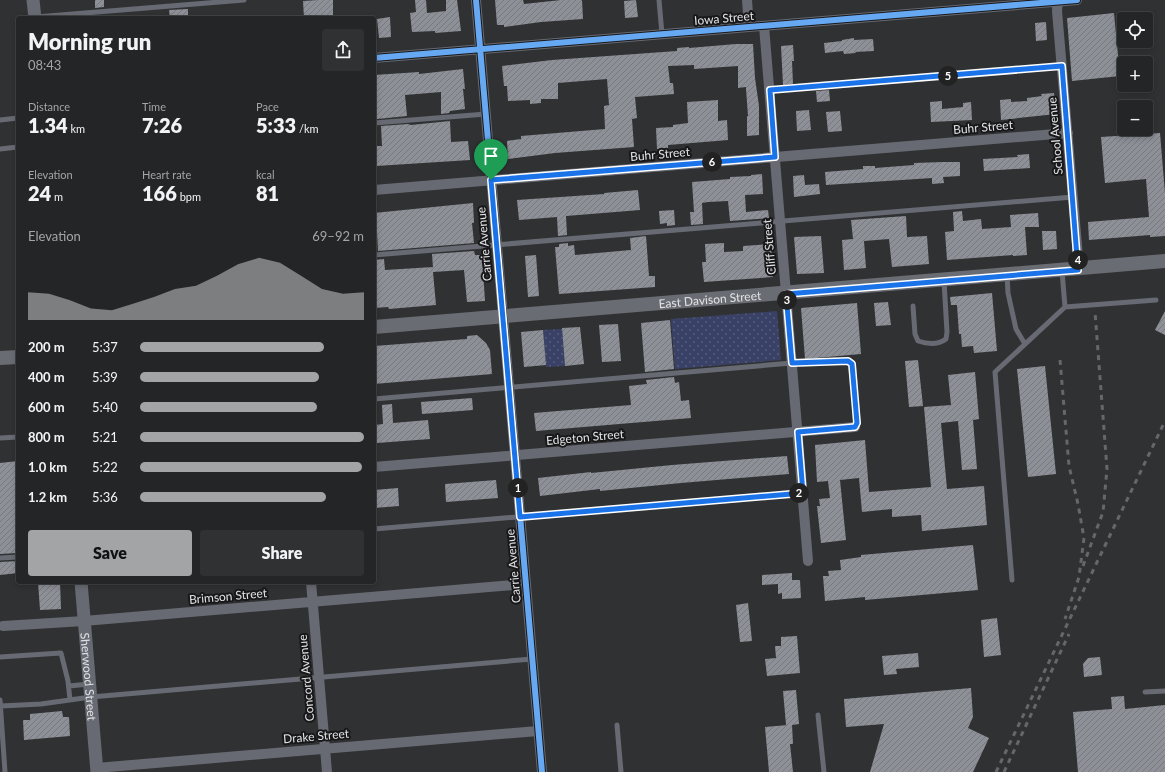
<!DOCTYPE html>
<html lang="en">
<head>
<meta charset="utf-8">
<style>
  body { margin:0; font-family:Lato,sans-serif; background:#303132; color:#f1f3f6; height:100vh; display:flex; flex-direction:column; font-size:15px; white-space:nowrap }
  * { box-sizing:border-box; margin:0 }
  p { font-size:13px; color:#a3a5a7 }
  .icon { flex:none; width:22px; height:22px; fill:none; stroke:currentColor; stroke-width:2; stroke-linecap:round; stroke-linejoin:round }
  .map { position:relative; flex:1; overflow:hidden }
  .drawer { position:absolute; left:16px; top:16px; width:360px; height:568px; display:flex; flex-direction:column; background:#242526; border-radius:4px; box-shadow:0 2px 6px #0003,0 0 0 1px #414243 }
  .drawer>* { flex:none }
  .fabs { position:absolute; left:1117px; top:12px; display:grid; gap:8px }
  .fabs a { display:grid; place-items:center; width:36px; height:36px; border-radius:4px; background:#242526; box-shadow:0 2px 6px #0003,0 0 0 1px #414243; font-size:20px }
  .pin { position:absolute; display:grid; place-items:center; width:34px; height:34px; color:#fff; margin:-41px -17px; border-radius:50% 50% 50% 0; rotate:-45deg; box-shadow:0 0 4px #0007 }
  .pin .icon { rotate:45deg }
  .km { position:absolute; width:20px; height:20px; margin:-10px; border-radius:50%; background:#222; color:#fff; font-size:11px; line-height:20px; text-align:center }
  .round { display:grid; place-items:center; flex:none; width:42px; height:42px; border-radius:4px; background:#303132 }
  .head { display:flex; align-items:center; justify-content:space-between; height:68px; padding:0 12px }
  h1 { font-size:22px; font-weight:800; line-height:30px }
  .figures { display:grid; grid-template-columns:repeat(3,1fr); gap:6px; height:68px; padding:4px 12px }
  .figures div { display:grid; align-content:center }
  .figures b { font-size:20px; font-weight:800 }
  .figures small { font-size:11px; font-weight:400 }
  .figures p { font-size:11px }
  .chart { height:112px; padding:8px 12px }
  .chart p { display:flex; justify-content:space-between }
  .chart svg { width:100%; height:72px; margin-top:4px; fill:#a3a4a6; opacity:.7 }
  .action { display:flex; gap:8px; margin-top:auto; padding:8px 12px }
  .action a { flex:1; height:46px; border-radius:4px; background:#a3a4a6; color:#111; font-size:16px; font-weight:800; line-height:46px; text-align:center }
  .action a+a { background:#303132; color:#f1f3f6 }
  ul { padding:0 12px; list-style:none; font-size:13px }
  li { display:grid; grid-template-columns:64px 48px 1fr; align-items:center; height:30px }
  li i { height:10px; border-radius:5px; background:#a3a4a6 }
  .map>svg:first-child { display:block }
</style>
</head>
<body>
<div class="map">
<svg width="1165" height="772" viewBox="0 0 1165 772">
  <defs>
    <pattern id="grass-dots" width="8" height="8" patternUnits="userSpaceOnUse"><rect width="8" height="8" fill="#3a4167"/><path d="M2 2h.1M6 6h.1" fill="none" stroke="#565c7d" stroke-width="1.8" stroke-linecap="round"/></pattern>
    <pattern id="building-hatch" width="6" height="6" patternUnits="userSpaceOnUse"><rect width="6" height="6" fill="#8e9098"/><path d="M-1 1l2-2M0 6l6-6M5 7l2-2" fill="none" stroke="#78797f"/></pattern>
  </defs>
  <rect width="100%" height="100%" fill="#303133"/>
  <path fill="url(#grass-dots)" d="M777,311L781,360L675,369L671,319Z
    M562,329L565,366L546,367L543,330Z"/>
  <path fill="url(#building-hatch)" d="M95,0H104V7L95,8Z
    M318,0H333V18H304L303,1Z
    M415,0H426L427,13L446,11V0H457L461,31L435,33V31L412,32L410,13L416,12Z
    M495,0H523L524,4L561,0H582L583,19L541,22L504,27V25H497Z
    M636,0L638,17L625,18L624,1Z
    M188,9V15H180L181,18H170L169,10Z
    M1114,13L1120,76L1072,81L1067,18Z
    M390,17L391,37L379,38L377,19Z
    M1046,22L1047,40L1036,41L1035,23Z
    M854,38V40L873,39L874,51L855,52L856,53L844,54L843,51L825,53L824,43L842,41V40Z
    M736,44H753L755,78L759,106V135L747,136V116H748L746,89V87L738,88V66L694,69V65L668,66L670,83H673L674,94L635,97L637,118L632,119L634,147L555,153L508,159L507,141L521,139V136L605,129L604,106L609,105L607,79L558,83V99H541V103L530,104V100L508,101L507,86H504L502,66L552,60L677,51V48L689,47V48Z
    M793,45L794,61H792L793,84L783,85L781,46Z
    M463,69L465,89H463L465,109L450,111L449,113L441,114V92L405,95L407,116L377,119L374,98V75L419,72V74Z
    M829,90L830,101L817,102L816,91Z
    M1054,93L1056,114L1001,120L1000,100L1011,99V102L1027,101V98L1042,96L1041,94Z
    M718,100V121L727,120L728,140L668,145V148L657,149L656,128L673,127V125L688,123L687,102Z
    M942,101V109L963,107V103L971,102L972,120L931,122L930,102Z
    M809,110L811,130L797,131L796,111Z
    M840,111L842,131L828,132L826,112Z
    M450,121L451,142L468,141L470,160L376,166L375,146H382L381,126L408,124L411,125Z
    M1160,133L1165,193V236L1150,237V235L1089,240L1088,222L1149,217L1146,179L1105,183L1101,137Z
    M1029,154L1030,168L984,171L983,159L1018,157L1017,155Z
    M943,162H960V176L943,177L944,183L932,184V178L826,185L825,172L863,169V166H875V168L914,165V163Z
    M762,174L763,194L745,195L746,212L768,210L769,218L730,221L728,201L708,202L702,203L703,224L691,225L690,212H694L692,182L730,179V177L751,176V175Z
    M804,175L805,185L819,184L820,194L794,197L793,176Z
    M638,190L640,210L566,216L567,235L558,236L557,217L519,220L517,200L604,194V193Z
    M473,203L474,223H472L474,243L378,251L377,232H374V213Z
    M674,210L675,225L667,226V223L660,224L659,211Z
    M962,211L963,221L981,219L982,229L1011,227L1010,215L1038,213L1039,227H1025L1027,255L1013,256V255L947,260L945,232L954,231L953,212Z
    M906,216L907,237L927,236L929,264L892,267L889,239L864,241L866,268L844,270L842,240L853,239L851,220Z
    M1042,231H1056L1057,249L1043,250Z
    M646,236L649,276H655V287L559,294L555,247H559V244L568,243V246L574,245L575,255L631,250L630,238Z
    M821,236L824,273L797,274L794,237Z
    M724,243V252L743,251V246L771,244L773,277L704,282L702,262H706L705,244Z
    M474,251L475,255H482L485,301L467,302L464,270L433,272L436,305L389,309L388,307L374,308V260L384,259L385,270L433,267V268L432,254Z
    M536,255L539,296L528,297L525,256Z
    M992,293L997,351L974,353L973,346L962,347L961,334H959L957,305H951L950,297Z
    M888,302L891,325L876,326L874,303Z
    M857,303L861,354L805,359L801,308Z
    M1165,311V335L1155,330Z
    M670,320L674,369L645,372L641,323Z
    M618,324L621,361L602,362L599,325Z
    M580,327L584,364L565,366L562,328Z
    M543,330L546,365L524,367L521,332Z
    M477,335L486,343L490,350L492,374L374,384V346L467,339V336Z
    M918,360L923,406L909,407L905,361Z
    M1045,366L1056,474L1028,477L1017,369Z
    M975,372L979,419L973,420L977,469L962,470L958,421L941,423L947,489L984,486L987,525L922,531L921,515L892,517V509L862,512L859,478L840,480L846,540L821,543L817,506H820L819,499L830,498L828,481L817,482L815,445L865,440L869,492L931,487L924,407L951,405L948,375Z
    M674,377L675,383L679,382L681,401L689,400L691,418L536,431L534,413L631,405L629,386L647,384L646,380Z
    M472,398L473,410L422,414L421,402Z
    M392,404L393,423L428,420L430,439L377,443L375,425L383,424L382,405Z
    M787,456L789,474L681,483L600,491V489L540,496L538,478L591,472V473L672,465Z
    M18,461V553L0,554V463Z
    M496,480L498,498L446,502L445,484Z
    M398,488L399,506L374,508V490Z
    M973,545L978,590L865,600V597L825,601L823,576H829L828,571L841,570L840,560L861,557V555Z
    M18,561V573L0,575V562Z
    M792,573V580H800L801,598L782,599V593L778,594V584L762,585V575Z
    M38,582H60L61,609L40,610Z
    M748,603L752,641L740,642L736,605Z
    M997,618L1001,655L984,657L981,620Z
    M797,636L800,673L767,676L765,659L776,658L775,646H781V637Z
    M918,653L919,667L896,669L897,674L884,675L882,656Z
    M1100,657L1102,675L1084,677L1083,664L1088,658Z
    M971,688L973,717L968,728L989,738L973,772H870L884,724L846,727L844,699Z
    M796,690L799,724L792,725L793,744H790L793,772H769L765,727L788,725H786L783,691Z
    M1124,696L1125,709L1165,705V772H1078L1073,712L1112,709L1111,697Z
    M62,711L63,717H69L70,736L24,740L23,720H30V714Z"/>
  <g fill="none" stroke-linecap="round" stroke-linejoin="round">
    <path stroke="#676a72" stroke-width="5" d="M659,0L662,34
      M36,17L244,0
      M770,90L1062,66
      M0,120L18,118
      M374,123L486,114
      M0,149L18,147
      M374,255L1073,197
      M1007,275L1008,293L1016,329L1025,344
      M913,306L915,334L918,341C927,344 938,345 946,339L947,332L944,281
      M1065,307L1156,300
      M374,399L792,363L848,361L852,364L857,423L855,427
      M0,438L18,437
      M374,529L803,493
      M0,558L18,557
      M1012,580L995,372L1065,307L1062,271
      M0,657L61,653L68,681L70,700
      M69,686L89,684
      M1145,692L1165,691
      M0,700L5,772
      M1,706L41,704L91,697L532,659
      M818,715L824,772
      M617,725L621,772"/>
    <path stroke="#676a72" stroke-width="10" d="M476,0L542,772
      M747,0L749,27
      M1058,0L1057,11L1079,269
      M764,26L808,561
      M374,58L1077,0
      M374,190L1068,133
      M374,467L855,427
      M311,582L327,772
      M3,626L84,621L526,584
      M96,768L538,731"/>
    <g stroke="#676a72" stroke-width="13">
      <path d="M33,0L35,18"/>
      <path id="s1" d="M81,582L97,772"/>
    </g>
    <g stroke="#6a6c74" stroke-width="14">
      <path id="s2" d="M374,327L1165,261"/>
      <path d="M0,358L18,357"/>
    </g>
    <path stroke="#66676a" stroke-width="3" stroke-dasharray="5 5" stroke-linecap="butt" d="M1060,360L1069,466L1078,504L1084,538L1079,577L1065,619
      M1083,566L1103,512L1107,469L1095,312
      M996,772L1165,421
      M1004,772L1069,634"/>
    <defs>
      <path id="cycleway" d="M476,0L542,772
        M374,58L1077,0"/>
    </defs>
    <use href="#cycleway" stroke="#18181a" stroke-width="8"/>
    <use href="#cycleway" stroke="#66a8f1" stroke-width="6"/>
  </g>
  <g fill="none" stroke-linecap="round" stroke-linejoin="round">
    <defs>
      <path id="route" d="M1062,66L1078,270L786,294L792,363L848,361L852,364L857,423L855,427L798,432L803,493L520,517L491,180L775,157L770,90Z"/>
    </defs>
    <use href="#route" stroke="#fff" stroke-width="8"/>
    <use href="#route" stroke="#1a73e8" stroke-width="5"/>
  </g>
  <g text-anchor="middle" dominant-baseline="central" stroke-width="4" stroke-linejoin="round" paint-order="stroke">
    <g font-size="12" fill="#e1e2e4" stroke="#18181a">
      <text transform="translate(724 18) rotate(-5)">Iowa Street</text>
      <text transform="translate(983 127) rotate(-5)">Buhr Street</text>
      <text transform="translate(1055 136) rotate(-95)">School Avenue</text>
      <text transform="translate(660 154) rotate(-5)">Buhr Street</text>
      <text transform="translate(484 244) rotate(-95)">Carrie Avenue</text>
      <text transform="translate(769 247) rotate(-95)">Cliff Street</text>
      <text stroke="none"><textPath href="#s2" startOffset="337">East Davison Street</textPath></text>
      <text transform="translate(585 437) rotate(-5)">Edgeton Street</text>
      <text transform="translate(513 566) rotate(-95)">Carrie Avenue</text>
      <text transform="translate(228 596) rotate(-5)">Brimson Street</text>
      <text stroke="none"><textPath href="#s1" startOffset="95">Sherwood Street</textPath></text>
      <text transform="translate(306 678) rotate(-95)">Concord Avenue</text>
      <text transform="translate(316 736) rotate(-5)">Drake Street</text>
    </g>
  </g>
</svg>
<div class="fabs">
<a><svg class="icon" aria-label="locate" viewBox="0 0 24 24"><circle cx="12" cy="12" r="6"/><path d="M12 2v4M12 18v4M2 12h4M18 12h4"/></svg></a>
<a>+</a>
<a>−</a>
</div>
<div class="pin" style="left:491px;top:180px;background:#1e9e55"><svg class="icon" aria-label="arrive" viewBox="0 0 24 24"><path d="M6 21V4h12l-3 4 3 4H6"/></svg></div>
<b class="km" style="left:518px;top:488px">1</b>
<b class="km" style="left:799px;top:493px">2</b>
<b class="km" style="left:787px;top:300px">3</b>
<b class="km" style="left:1078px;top:260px">4</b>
<b class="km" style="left:948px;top:76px">5</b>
<b class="km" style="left:712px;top:162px">6</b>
<section class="drawer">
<div class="head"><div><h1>Morning run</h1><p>08:43</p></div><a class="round"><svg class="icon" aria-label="share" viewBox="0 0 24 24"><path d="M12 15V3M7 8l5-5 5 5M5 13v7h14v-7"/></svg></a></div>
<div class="figures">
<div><p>Distance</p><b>1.34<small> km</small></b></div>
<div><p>Time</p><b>7:26</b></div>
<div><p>Pace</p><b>5:33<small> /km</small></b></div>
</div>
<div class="figures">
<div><p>Elevation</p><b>24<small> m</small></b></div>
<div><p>Heart rate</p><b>166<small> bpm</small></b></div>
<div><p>kcal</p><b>81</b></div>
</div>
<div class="chart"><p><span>Elevation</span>69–92 m</p>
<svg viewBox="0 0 160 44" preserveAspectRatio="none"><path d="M0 44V27L10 28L20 32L30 37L40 38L50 34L60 30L70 25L80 23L90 17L100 10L110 6L120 9L130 17L140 25L150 28L160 27V44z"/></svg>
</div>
<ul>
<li><b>200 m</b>5:37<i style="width:82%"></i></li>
<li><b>400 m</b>5:39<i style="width:80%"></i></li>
<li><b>600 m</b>5:40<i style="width:79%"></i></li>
<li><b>800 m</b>5:21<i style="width:100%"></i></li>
<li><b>1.0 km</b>5:22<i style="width:99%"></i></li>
<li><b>1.2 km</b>5:36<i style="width:83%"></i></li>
</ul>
<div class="action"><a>Save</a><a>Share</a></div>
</section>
</div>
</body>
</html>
